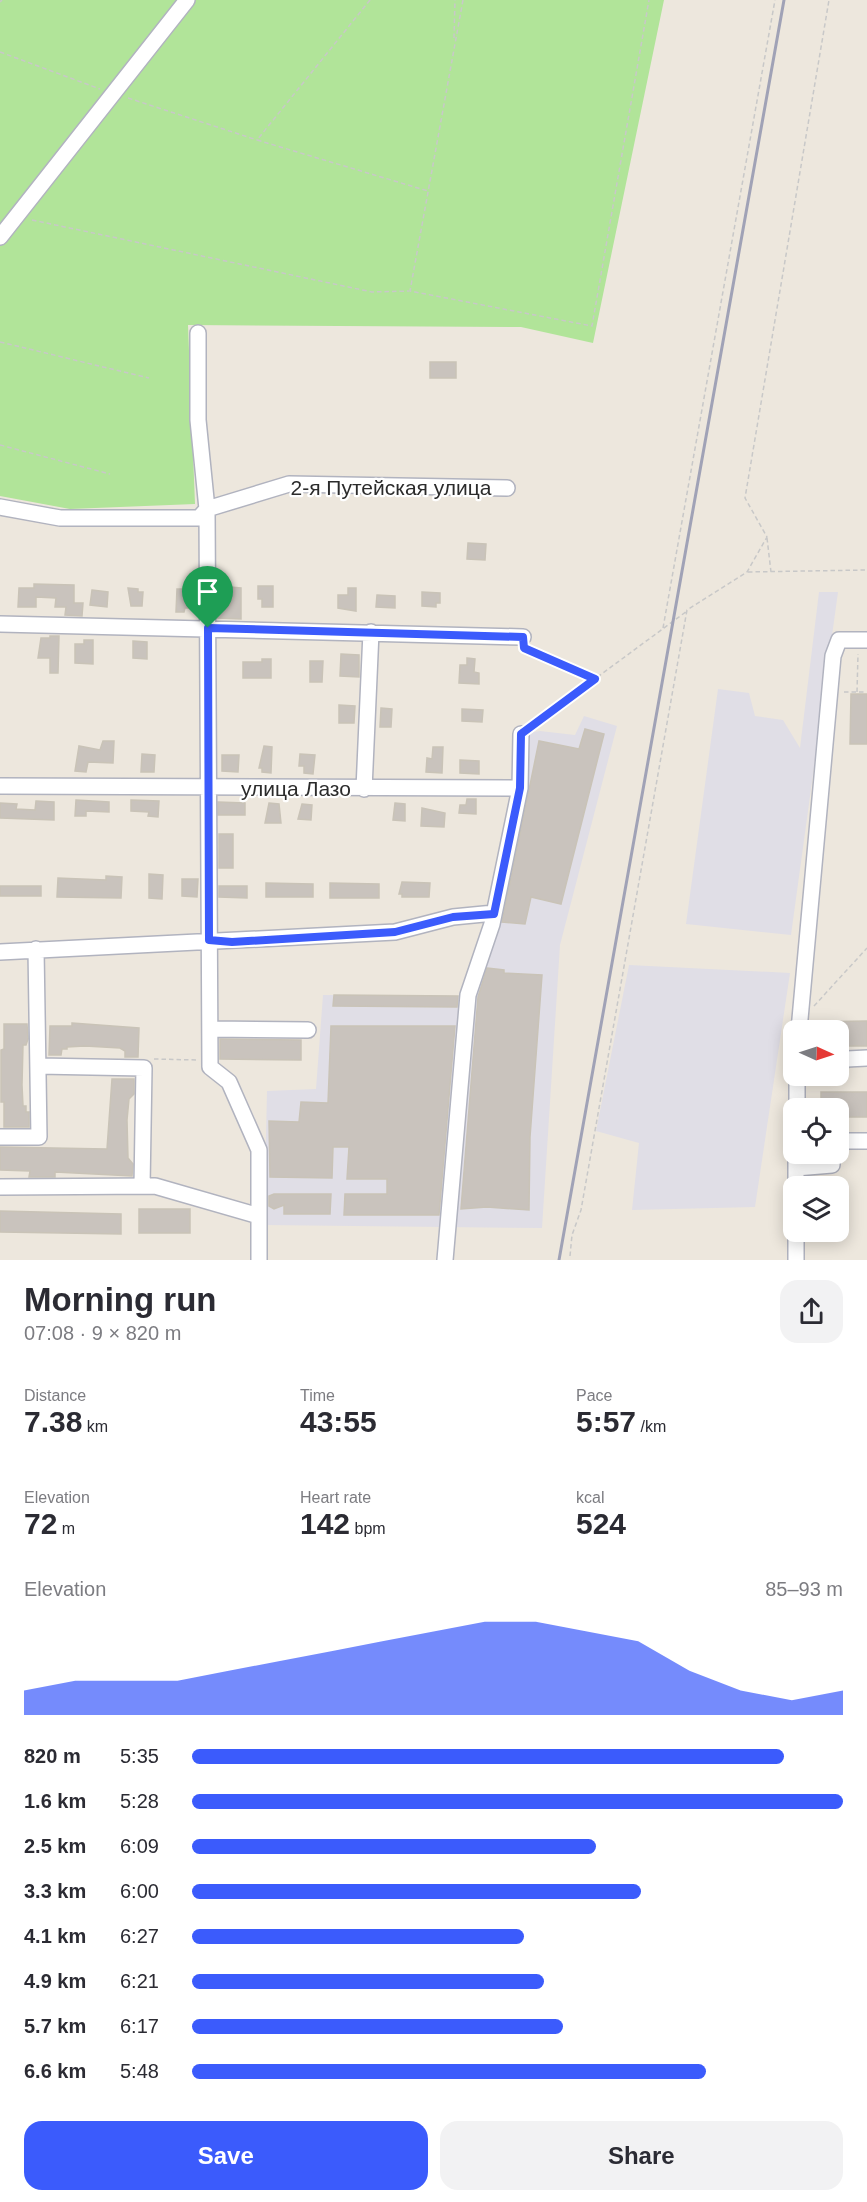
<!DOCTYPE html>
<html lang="en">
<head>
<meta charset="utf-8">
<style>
  body { margin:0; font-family:Helvetica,sans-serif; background:#f2f2f3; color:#2b2b33; height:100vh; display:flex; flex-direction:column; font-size:22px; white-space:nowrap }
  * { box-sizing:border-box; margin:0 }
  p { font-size:20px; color:#7c7c81 }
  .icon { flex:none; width:33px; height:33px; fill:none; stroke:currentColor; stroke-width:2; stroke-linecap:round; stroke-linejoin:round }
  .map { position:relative; height:1260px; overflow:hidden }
  .panel { display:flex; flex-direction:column; background:#fff; flex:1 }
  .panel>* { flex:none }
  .needle { width:39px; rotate:93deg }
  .fabs { position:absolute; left:783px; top:1020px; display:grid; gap:12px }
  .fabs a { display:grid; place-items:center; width:66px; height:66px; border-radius:12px; background:#fff; box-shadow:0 3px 15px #0003; font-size:30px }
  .pin { position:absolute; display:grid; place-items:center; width:51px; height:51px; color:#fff; margin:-62px -26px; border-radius:50% 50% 50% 0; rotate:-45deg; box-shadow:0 0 6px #0007 }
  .pin .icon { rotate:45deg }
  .round { display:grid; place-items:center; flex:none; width:63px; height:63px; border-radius:18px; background:#f2f2f3 }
  .overview { display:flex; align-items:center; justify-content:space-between; height:102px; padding:0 24px }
  h1 { font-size:33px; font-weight:700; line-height:45px }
  .figures { display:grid; grid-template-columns:repeat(3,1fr); gap:9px; height:102px; padding:6px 24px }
  .figures div { display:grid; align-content:center }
  .figures b { font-size:30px; font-weight:700 }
  .figures small { font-size:16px; font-weight:400 }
  .figures p { font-size:16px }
  .chart { height:168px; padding:12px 24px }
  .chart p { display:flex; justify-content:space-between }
  .chart svg { width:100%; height:108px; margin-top:6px; fill:#3b5bfc; opacity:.7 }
  .cta { display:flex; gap:12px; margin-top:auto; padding:12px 24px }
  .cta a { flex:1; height:69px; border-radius:18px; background:#3b5bfc; color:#fff; font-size:24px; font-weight:700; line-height:69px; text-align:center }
  .cta a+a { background:#f2f2f3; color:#2b2b33 }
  ul { padding:0 24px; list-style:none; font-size:20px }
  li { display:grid; grid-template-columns:96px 72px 1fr; align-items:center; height:45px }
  li i { height:15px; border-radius:8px; background:#3b5bfc }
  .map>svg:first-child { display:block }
</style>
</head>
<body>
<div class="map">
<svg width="867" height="1260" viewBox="0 0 867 1260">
  <rect width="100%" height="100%" fill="#ede7dd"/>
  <path fill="#e0dee6" d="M819,592H838L791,935L686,924L718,689L749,693L755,716L783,720L800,748Z
    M584,716L617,726L560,945L542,1228L264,1225L267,1091L316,1089L323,995L461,996L492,924L521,734L540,731L575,735Z
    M629,965L790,973L755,1207L632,1210L639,1143L596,1131Z"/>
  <path fill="#b1e499" d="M0,0H664L593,343L521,327L188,325L195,504L70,509L0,496Z"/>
  <path fill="#c9c3bd" stroke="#c9c3b7" stroke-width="1.5" d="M430,362H456V378H430Z
    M468,543L486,544L485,560L467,559Z
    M34,584L74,585V603H83L82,616L65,615L66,607H55L56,598L36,597V607H18L19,588H34Z
    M258,586H273V607H262V599H258Z
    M230,587L241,588V619L217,618V605H230Z
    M128,588L138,589V592H143L142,606H131Z
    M348,588H356V611L338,608V595H348Z
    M177,589H190L189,608H185L184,612H176Z
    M92,590L108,592L107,607L90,605Z
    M422,592L440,593V603H436V607L422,606Z
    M377,595L395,596V608L376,607Z
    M50,636H59L58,673H50V658H38L41,638H50Z
    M84,640H93V664L75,663V644H84Z
    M133,641L147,642V659L133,658Z
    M341,654L359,655V677L340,676Z
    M467,658L475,659L474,672L479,673V684L459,683L460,665H467Z
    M262,659H271V678H243V662H262Z
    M310,661H323L322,682H310Z
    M851,694H867V744H850Z
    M339,705L355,706L354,723H339Z
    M381,708L392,709L391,727H380Z
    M462,709L483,710L482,722L462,721Z
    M585,729L604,734L561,904L531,897L525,924L502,922L539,741L579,749Z
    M103,741H114L113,763L88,762L86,772L75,771L79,746L100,750Z
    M264,746L272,747L271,773L262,772V768H259Z
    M433,747H443L442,773L426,772L427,758L432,759Z
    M142,754L155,755L154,772H141Z
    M300,754L315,755L313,774L304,773V766H299Z
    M222,755H239L238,772L222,771Z
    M460,760L479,761V774L460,773Z
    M467,799H476V814L459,813L460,805H466Z
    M76,800L109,802V812L86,811V816H75Z
    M131,800L159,801L158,817L148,816L149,812L131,811Z
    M36,801L54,802V820L0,818V803L17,804L16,809L35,810Z
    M218,802L245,803V815H218Z
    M269,803L279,804L281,823H265Z
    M395,803L405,804V821L393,820Z
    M302,804L312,805L311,820L298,819Z
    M422,808L445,813L444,827L421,826Z
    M219,834H233V868H219Z
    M149,874L163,875L162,899L149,898Z
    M106,876L122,877L121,898L57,897L58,878L106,880Z
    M182,879H198L197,897L182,896Z
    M402,882L430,883L429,897H402V894H399Z
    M266,883L313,884V897H266Z
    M330,883L379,884V898H330Z
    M0,886H41V896H0Z
    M219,886H247V898L219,897Z
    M487,968L504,970V973L542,975L530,1137L529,1210L487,1207L461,1209L478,997Z
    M334,995L458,996L457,1007L333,1006Z
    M867,1021V1046H838V1030H809L810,1022Z
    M72,1023L139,1028L138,1057H125V1051L120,1048L85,1046L67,1047V1049H62L61,1055H49L50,1026H72Z
    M4,1024H27L28,1039L26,1045H23L22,1085L23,1106H26V1112H29V1127H4V1102H1V1050L4,1049Z
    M331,1026H455L439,1215H344L345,1194H387V1179H347L349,1147H333L332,1178L270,1177L269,1121L299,1122L301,1102L328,1103Z
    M220,1039L301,1040V1060L220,1059Z
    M112,1079H134V1094L129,1099L127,1120L128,1158L133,1164L132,1176L55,1172V1177H29L30,1171L0,1170V1147L107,1149Z
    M821,1092H867V1117H838V1108H821Z
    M274,1194H331L330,1214H284V1205L274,1209L269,1206V1196Z
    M139,1209H190V1233H139Z
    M0,1211L121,1214V1234L0,1232Z"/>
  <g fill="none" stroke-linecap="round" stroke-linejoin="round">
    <defs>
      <path id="minor" d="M0,237L187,0
        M198,333V420L207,509L210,1067L229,1082L259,1150V1260
        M0,507L60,518H199L207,509L289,484L507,488
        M0,624L523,637
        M0,786L520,788
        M364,789L371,632
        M0,952L395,932L453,917L494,913
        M210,1029L308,1030
        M799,1030L833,656L839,640H867
        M838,1065L847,1059L867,1058
        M39,1066L144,1068L142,1186
        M797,1108V1076
        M0,1137H39L36,949
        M838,1141H867
        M796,1168L832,1165V1154
        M796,1186V1154
        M0,1187L155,1186L259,1216
        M445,1260L468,995L492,924L520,788L521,734
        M796,1260V1232"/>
    </defs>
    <use href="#minor" stroke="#b1b3bf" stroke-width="18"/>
    <path stroke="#c8c8c8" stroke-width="1.5" stroke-dasharray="4.5 3" stroke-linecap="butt" d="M370,0L257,140L428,191
      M463,0L410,291L592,326L649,0
      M0,2L2,0
      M454,38L455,0
      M0,52L100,89
      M128,98L257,140
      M32,220L372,292L409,291
      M0,342L149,378
      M0,445L110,474
      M767,538L771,572
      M748,572L867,570
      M663,628L775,0
      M527,649L594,678
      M844,692H864
      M857,692L858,654
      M531,726L687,611
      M814,1006L867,948
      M154,1059L197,1060
      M570,1256L572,1235L581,1210L687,610L747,572L767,537L745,498L829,0"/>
    <use href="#minor" stroke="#fff" stroke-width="15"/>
    <path stroke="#a0a2b6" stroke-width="3" d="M559,1260L784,0"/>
  </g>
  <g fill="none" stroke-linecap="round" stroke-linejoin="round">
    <defs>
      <path id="route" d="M208,628L523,637L524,648L595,679L521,734L520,788L494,914L453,917L395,932L232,942L209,940Z"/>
    </defs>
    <use href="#route" stroke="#fff" stroke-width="12"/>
    <use href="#route" stroke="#3b5bfc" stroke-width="8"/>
  </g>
  <g text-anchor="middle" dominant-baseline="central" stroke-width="4.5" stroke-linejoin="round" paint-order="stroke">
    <g font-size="21" fill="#2b2b2b" stroke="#fff">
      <text x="391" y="487">2-я Путейская улица</text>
      <text x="296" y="788">улица Лазо</text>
    </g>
  </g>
</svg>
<div class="fabs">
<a><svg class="needle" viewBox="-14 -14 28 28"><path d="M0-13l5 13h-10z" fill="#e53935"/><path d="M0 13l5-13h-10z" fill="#7c7c81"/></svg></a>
<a><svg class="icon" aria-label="locate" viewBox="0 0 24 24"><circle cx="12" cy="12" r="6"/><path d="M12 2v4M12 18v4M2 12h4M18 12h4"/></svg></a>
<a><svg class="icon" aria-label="layers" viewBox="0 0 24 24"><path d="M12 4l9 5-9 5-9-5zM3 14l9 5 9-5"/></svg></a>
</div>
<div class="pin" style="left:208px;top:628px;background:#1e9e55"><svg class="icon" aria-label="arrive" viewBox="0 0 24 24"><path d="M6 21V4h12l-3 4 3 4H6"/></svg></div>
</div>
<section class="panel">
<div class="overview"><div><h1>Morning run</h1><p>07:08 · 9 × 820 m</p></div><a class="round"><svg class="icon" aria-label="share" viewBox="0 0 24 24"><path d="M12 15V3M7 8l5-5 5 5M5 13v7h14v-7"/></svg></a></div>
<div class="figures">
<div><p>Distance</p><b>7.38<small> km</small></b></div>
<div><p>Time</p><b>43:55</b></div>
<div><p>Pace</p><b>5:57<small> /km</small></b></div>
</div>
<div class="figures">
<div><p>Elevation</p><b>72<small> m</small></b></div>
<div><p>Heart rate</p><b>142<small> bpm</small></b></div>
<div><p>kcal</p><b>524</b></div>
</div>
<div class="chart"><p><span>Elevation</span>85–93 m</p>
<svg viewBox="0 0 160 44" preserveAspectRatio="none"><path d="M0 44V34L10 30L20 30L30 30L40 26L50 22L60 18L70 14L80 10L90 6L100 6L110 10L120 14L130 26L140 34L150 38L160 34V44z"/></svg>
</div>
<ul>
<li><b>820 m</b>5:35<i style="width:91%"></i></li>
<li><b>1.6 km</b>5:28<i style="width:100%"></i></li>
<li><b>2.5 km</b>6:09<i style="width:62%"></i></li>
<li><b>3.3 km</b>6:00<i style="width:69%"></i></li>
<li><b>4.1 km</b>6:27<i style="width:51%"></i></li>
<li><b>4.9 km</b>6:21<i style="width:54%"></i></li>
<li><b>5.7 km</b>6:17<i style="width:57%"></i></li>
<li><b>6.6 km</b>5:48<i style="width:79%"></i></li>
</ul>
<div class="cta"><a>Save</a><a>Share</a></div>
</section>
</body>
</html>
